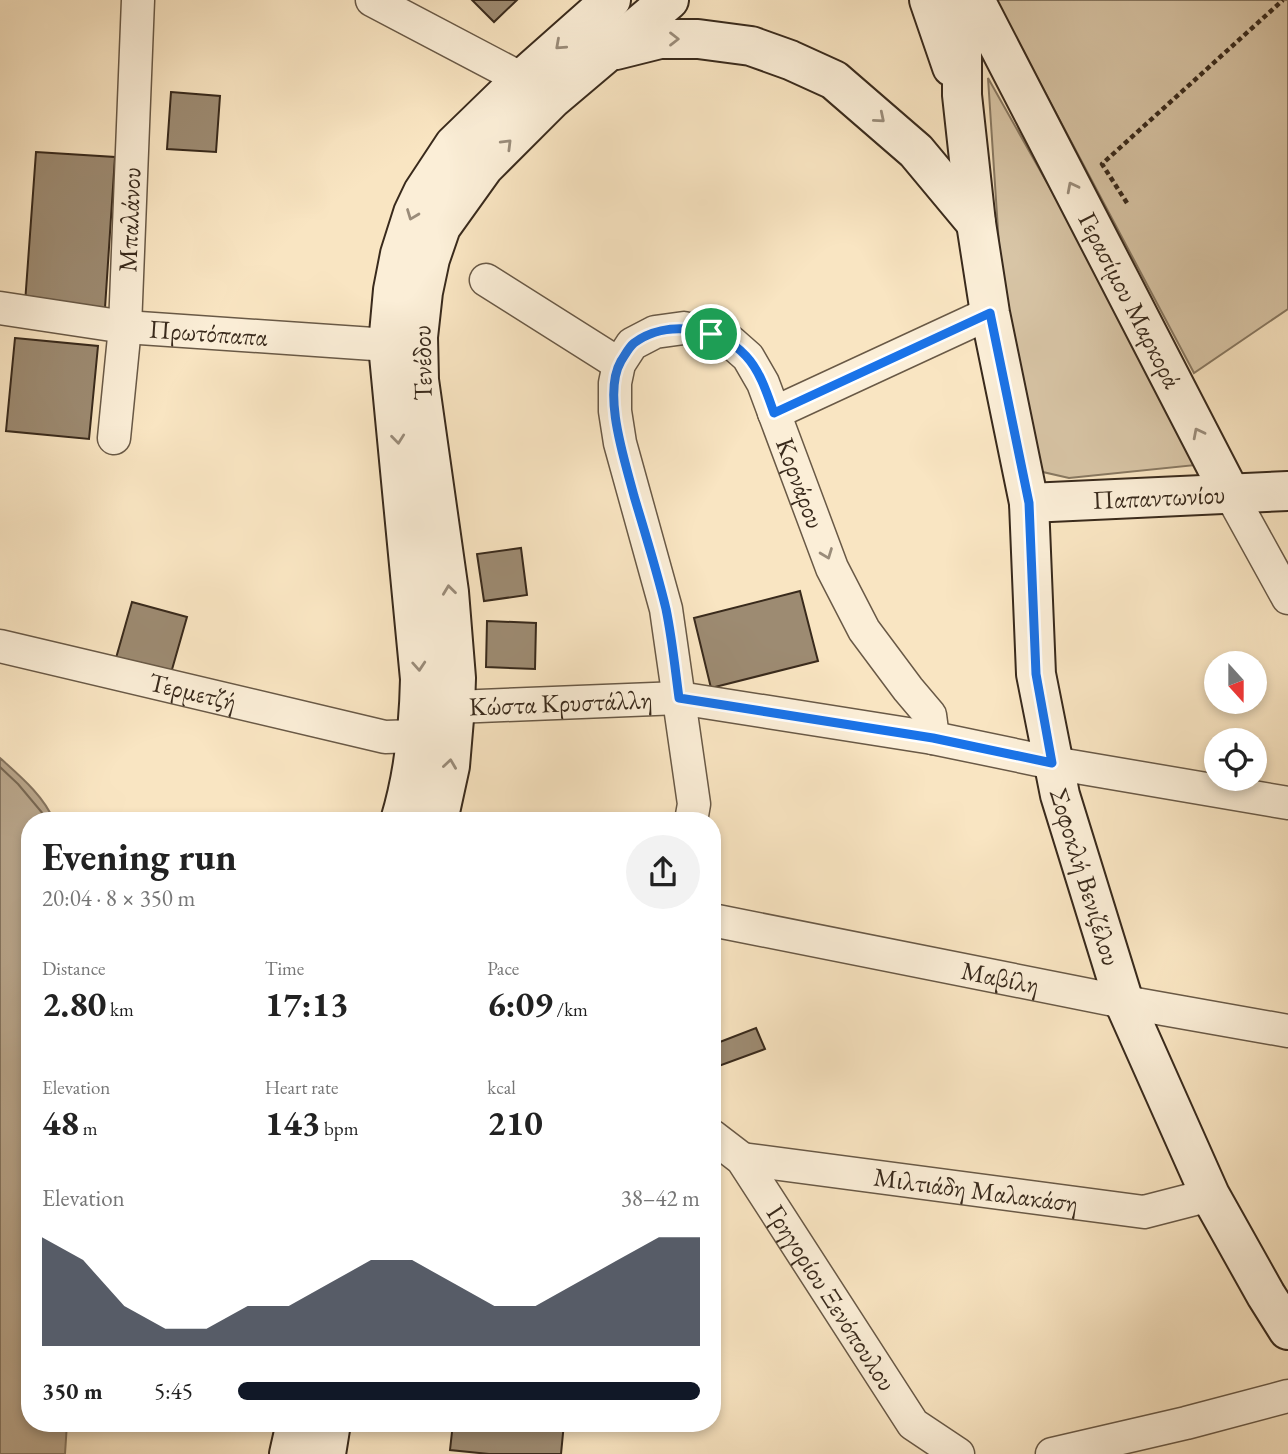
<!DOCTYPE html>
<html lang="en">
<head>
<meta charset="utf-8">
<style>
  body { margin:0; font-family:"EB Garamond",serif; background:#f2f2f2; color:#222; height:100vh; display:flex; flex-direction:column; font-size:26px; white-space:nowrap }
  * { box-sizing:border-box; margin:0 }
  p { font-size:23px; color:#767676 }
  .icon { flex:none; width:38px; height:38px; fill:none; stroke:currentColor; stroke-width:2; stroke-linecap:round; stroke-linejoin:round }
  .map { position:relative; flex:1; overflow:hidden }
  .panel { position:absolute; left:21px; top:812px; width:700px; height:620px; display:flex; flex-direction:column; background:#fff; border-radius:28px; box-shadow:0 4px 10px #0003 }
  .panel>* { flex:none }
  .needle { width:46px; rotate:159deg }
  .buttons { position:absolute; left:1204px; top:651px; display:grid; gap:14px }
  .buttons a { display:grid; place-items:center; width:63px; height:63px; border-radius:50%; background:#fff; box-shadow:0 4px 10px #0003; font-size:35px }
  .pin { position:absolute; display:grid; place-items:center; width:60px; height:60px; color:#fff; margin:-30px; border:4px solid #fff; border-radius:50%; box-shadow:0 2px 7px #0007 }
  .round { display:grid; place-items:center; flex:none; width:74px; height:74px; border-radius:37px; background:#f2f2f2 }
  .summary { display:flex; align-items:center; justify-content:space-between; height:119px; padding:0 21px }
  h1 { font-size:38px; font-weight:700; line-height:52px }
  .figures { display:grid; grid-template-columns:repeat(3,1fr); gap:10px; height:119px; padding:7px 21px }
  .figures div { display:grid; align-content:center }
  .figures b { font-size:35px; font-weight:700 }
  .figures small { font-size:19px; font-weight:400 }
  .figures p { font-size:19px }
  .chart { height:196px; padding:14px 21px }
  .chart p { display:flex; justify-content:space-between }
  .chart svg { width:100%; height:126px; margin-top:7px; fill:#111827; opacity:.7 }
  ul { padding:0 21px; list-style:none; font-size:23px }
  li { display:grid; grid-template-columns:112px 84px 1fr; align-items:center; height:52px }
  li i { height:18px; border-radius:9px; background:#111827 }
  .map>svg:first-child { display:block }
</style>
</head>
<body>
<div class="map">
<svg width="1288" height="1454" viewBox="0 0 1288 1454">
  <rect width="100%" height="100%" fill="#f9e5c2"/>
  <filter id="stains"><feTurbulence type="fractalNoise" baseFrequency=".00286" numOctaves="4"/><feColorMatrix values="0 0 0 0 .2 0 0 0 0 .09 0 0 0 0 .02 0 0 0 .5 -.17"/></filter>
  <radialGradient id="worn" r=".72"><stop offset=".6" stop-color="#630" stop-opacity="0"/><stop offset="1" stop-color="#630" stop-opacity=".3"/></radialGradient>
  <path fill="#d8c5a6" stroke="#887861" stroke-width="2" d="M996,0H1288V309L1194,373Z
    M988,78L1094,266L1196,465L1069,478L1043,472L1029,451L1002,291Z"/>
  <path fill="#b8a58a" stroke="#85745e" stroke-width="2" d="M0,758C20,776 44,796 54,821H30V1423H67L65,1454H0Z"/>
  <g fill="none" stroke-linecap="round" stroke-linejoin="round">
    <path stroke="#786853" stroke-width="2" d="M0,767L18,784L44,815L47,821"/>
  </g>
  <path fill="#9d8b72" stroke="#392a1c" stroke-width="2" d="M472,0H517L494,22Z
    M171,92L220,96L216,152L167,149Z
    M36,152L115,157L105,308L25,303Z
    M15,338L98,346L89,439L6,431Z
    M521,548L527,595L484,601L477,554Z
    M800,591L818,661L711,688L694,618Z
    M132,602L187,617L171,673L116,658Z
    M487,621L536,623L535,669L486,667Z
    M756,1028L765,1049L716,1067L712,1057V1045Z
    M453,1423H564L561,1454H489L450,1450Z"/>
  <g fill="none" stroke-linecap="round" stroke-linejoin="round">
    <defs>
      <g id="street">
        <path d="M372,0L522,79"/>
        <path d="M486,280L619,364"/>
        <path id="s1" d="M0,308L125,327L388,345L410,339"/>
        <path d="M774,413L990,313"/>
        <path id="s2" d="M114,438L125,327L138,0"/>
        <path d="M1230,493L1288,598"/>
        <path id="s3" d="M0,646L385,737L416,736L455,707L679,698L933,738L1053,763L1288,803"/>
        <path id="s4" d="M691,821L694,804L666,609L620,443L615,411V383L619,364L632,344L655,332L684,328L711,334L731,342L748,357L763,383L832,568L864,630L908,689L930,715L933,738"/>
        <path id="s5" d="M712,920L1124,1002L1288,1031"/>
        <path id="s6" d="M712,1136L742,1159L913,1424L958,1454"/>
        <path id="s7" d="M742,1159L1144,1212L1210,1195"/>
        <path d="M1052,1454L1186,1423L1288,1396"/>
      </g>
      <g id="secondary">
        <path d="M929,0L952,67"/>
        <path id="s8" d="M962,0V95L976,223L990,313L1029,503L1036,674L1060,795L1124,1002L1210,1195L1266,1295L1288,1330"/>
        <path id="s9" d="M975,0L1230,493"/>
        <path d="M616,50L660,39H698L751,46L790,60L834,80L916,151L976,223"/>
        <path id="s10" d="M1029,503L1288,491"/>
        <path d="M400,821C414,775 419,726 420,679L388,345L393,290L400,254L413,213L423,192L454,145L522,79L611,0"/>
        <path d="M438,821L450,766L455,707L456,678L449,592L419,380L418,337L423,292L430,259L441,227L484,167L552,99L669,0"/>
        <path d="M289,1454L296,1423"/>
        <path d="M326,1454L331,1423"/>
      </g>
    </defs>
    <use href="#street" stroke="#695946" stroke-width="35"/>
    <use href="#secondary" stroke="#392a1c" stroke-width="42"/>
    <path stroke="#392a1c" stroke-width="4.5" stroke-dasharray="5 3.5" stroke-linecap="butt" d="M1127,203L1102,164L1283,0"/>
    <use href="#street" stroke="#fbeed7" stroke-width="32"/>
    <use href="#secondary" stroke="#fbeed7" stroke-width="38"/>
  </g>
  <defs><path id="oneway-chevron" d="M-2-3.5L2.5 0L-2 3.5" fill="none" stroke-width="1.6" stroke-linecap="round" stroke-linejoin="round" transform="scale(1.75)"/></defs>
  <g stroke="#9a8c7a">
    <use href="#oneway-chevron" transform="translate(674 39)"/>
    <use href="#oneway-chevron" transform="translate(560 45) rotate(138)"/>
    <use href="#oneway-chevron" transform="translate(880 118) rotate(40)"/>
    <use href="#oneway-chevron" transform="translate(507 144) rotate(-45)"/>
    <use href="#oneway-chevron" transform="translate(1072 187) rotate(-117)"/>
    <use href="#oneway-chevron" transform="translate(412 215) rotate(111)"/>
    <use href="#oneway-chevron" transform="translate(1198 433) rotate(-117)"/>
    <use href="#oneway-chevron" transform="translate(398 439) rotate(84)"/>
    <use href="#oneway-chevron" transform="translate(827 554) rotate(69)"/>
    <use href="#oneway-chevron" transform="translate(449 590) rotate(-97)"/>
    <use href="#oneway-chevron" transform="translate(419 666) rotate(86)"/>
    <use href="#oneway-chevron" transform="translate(450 764) rotate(-82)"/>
  </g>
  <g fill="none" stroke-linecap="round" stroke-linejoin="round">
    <defs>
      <path id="route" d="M990,313L1029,503L1036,674L1052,763L933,738L679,698C675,668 672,638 666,609C657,571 645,533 634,496C625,461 602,394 621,361C625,355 629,347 634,343C666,319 719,327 746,356C760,371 767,393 774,413Z"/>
    </defs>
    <use href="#route" stroke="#fff" stroke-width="14"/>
    <use href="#route" stroke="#1a73e8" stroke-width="9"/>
  </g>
  <g text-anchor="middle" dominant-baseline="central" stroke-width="7" stroke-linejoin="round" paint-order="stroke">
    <g font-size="26" fill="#392a1c" stroke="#fbeed7">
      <text stroke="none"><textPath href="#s2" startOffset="219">Μπαλάνου</textPath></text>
      <text stroke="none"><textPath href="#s9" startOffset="338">Γερασίμου Μαρκορά</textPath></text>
      <text stroke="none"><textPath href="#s1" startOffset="210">Πρωτόπαπα</textPath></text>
      <text transform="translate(422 363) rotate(-91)">Τενέδου</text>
      <text stroke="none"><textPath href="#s4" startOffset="754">Κορνάρου</textPath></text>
      <text stroke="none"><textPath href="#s10" startOffset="130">Παπαντωνίου</textPath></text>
      <text stroke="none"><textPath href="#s3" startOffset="198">Τερμετζή</textPath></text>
      <text stroke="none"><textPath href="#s3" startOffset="581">Κώστα Κρυστάλλη</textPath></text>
      <text stroke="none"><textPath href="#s8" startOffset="889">Σοφοκλή Βενιζέλου</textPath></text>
      <text stroke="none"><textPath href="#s5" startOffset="294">Μαβίλη</textPath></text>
      <text stroke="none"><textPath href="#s7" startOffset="236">Μιλτιάδη Μαλακάση</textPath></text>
      <text stroke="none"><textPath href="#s6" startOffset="203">Γρηγορίου Ξενόπουλου</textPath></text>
    </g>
  </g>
  <rect width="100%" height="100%" filter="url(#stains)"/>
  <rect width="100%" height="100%" fill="url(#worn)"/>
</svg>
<div class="buttons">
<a><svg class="needle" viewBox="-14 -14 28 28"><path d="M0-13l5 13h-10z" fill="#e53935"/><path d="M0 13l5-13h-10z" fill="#767676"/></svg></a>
<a><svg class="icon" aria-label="locate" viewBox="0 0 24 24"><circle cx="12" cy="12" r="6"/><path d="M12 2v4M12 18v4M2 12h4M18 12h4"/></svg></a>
</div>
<div class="pin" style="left:711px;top:334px;background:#1e9e55"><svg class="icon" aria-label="arrive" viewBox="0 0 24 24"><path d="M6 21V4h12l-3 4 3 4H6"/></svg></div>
<section class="panel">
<div class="summary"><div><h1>Evening run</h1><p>20:04 · 8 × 350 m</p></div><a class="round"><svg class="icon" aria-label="share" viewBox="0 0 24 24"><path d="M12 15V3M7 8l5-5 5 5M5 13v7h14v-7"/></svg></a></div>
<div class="figures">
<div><p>Distance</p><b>2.80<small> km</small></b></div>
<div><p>Time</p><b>17:13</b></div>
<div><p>Pace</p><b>6:09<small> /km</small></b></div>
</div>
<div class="figures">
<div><p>Elevation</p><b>48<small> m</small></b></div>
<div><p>Heart rate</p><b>143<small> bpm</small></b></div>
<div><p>kcal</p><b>210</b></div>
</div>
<div class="chart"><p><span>Elevation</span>38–42 m</p>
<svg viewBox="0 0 160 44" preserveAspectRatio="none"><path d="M0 44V6L10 14L20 30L30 38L40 38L50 30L60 30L70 22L80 14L90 14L100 22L110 30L120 30L130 22L140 14L150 6L160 6V44z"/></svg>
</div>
<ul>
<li><b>350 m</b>5:45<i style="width:100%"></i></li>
</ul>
</section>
</div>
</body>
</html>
